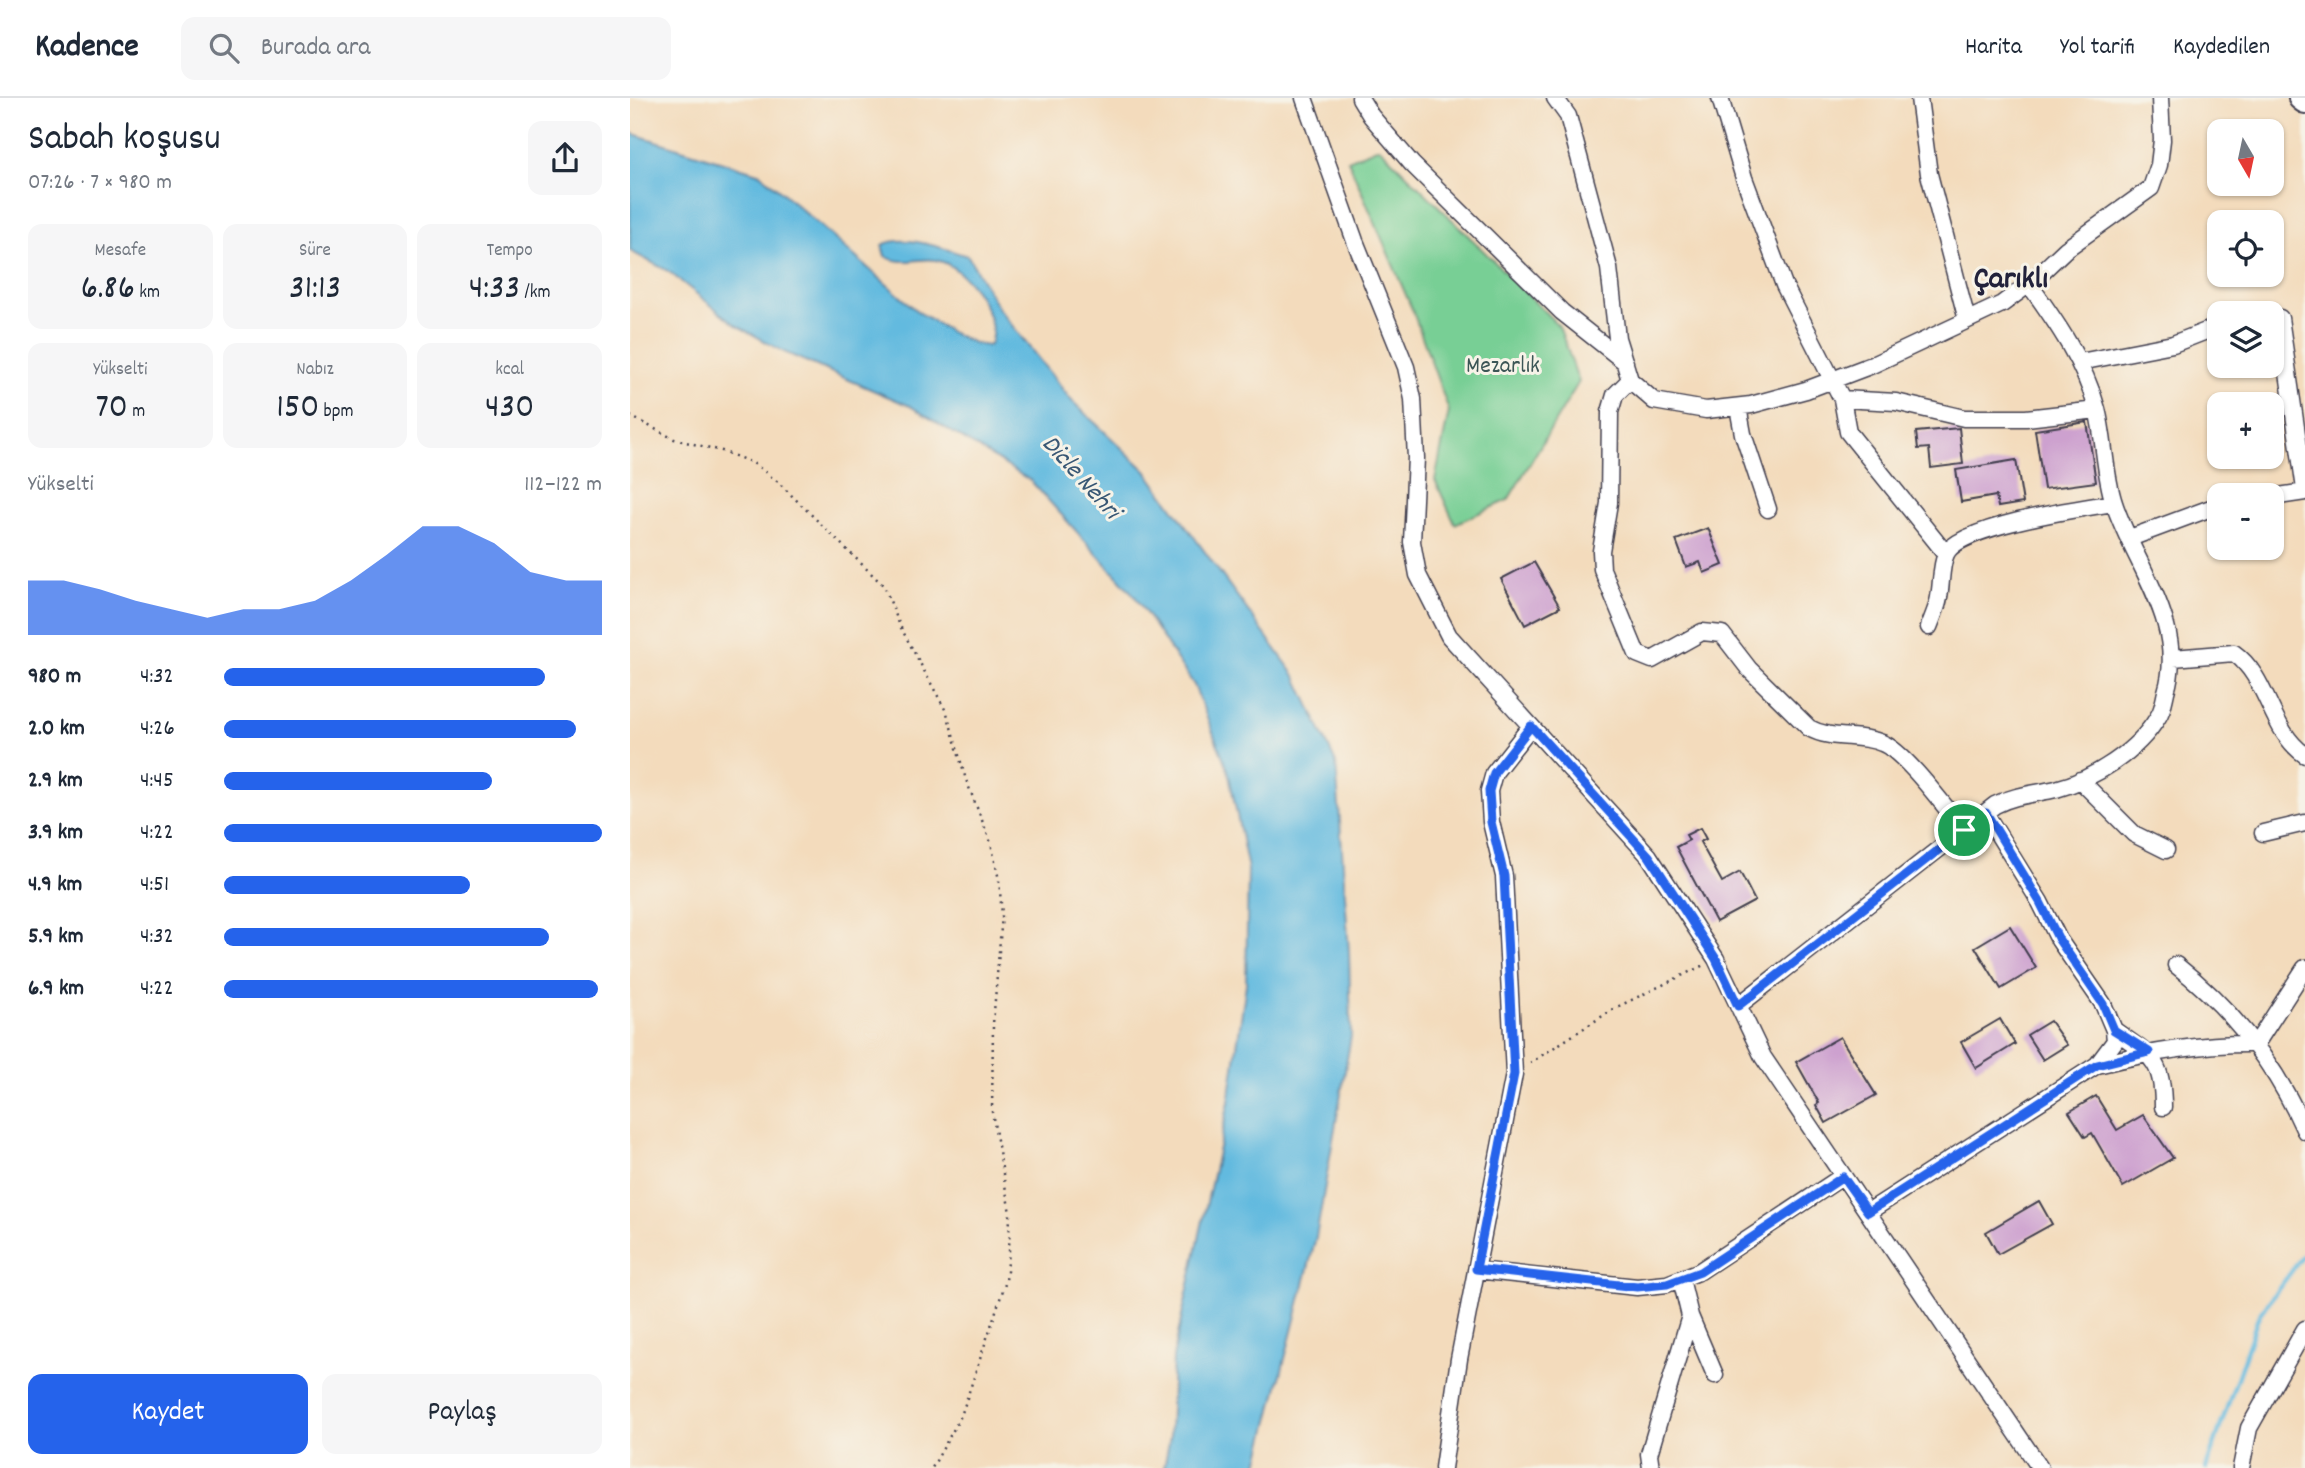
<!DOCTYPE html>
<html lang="tr">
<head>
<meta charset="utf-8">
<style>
  body { margin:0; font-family:Dekko,sans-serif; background:#f6f6f7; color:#1f2937; height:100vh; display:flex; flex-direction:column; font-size:26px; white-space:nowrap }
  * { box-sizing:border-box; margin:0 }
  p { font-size:23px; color:#747a83 }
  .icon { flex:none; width:38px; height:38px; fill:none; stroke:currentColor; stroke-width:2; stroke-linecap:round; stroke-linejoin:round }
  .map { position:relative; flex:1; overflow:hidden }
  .details { display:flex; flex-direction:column; background:#fff; width:630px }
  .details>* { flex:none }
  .needle { width:46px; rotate:171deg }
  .controls { position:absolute; left:1577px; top:21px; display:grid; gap:14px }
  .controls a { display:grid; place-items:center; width:77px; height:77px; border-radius:14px; background:#fff; box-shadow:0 2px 5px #0004; font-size:35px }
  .pin { position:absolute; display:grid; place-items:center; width:60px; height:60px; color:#fff; margin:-30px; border:4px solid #fff; border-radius:50%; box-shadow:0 2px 7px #0007 }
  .round { display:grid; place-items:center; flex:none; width:74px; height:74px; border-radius:14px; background:#f6f6f7 }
  .head { display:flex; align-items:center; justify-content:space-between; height:119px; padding:0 28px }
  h1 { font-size:38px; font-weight:600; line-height:52px }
  .metrics { display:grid; grid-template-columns:repeat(3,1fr); gap:10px; height:119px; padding:7px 28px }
  .metrics div { display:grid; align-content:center; border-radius:14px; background:#f6f6f7; text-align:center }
  .metrics b { font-size:35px; font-weight:600 }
  .metrics small { font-size:19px; font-weight:400 }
  .metrics p { font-size:19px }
  .chart { height:196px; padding:14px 28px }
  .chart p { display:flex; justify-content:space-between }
  .chart svg { width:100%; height:126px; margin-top:7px; fill:#2563eb; opacity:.7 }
  .primary-button { display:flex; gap:14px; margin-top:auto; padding:14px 28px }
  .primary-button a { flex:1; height:80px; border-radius:14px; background:#2563eb; color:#fff; font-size:28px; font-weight:600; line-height:80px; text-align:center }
  .primary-button a+a { background:#f6f6f7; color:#1f2937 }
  ul { padding:0 28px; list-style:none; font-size:23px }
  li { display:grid; grid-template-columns:112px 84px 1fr; align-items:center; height:52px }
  li i { height:18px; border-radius:9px; background:#2563eb }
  header { display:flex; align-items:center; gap:42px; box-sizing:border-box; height:98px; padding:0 35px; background:#fff; border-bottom:2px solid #e0e1e3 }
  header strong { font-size:33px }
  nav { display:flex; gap:38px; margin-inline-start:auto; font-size:24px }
  .search { width:490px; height:63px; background:#f6f6f7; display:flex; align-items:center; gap:18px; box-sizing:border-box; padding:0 24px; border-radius:14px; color:#747a83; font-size:26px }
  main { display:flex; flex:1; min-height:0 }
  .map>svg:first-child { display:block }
</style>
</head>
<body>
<header>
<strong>Kadence</strong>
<div class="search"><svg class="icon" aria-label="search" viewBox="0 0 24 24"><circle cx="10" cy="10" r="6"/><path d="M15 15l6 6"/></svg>Burada ara</div>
<nav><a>Harita</a><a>Yol tarifi</a><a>Kaydedilen</a></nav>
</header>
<main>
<section class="details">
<div class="head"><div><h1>Sabah koşusu</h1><p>07:26 · 7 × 980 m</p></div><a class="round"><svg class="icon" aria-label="share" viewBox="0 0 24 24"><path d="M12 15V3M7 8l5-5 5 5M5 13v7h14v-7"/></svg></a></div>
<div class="metrics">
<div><p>Mesafe</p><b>6.86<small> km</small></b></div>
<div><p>Süre</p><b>31:13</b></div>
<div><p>Tempo</p><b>4:33<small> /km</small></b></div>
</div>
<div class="metrics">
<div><p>Yükselti</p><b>70<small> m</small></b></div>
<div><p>Nabız</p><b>150<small> bpm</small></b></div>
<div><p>kcal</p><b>430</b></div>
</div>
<div class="chart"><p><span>Yükselti</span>112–122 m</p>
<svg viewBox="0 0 160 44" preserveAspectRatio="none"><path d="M0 44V25L10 25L20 28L30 32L40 35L50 38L60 35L70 35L80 32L90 25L100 16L110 6L120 6L130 12L140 22L150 25L160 25V44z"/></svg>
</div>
<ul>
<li><b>980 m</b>4:32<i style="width:85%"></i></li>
<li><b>2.0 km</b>4:26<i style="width:93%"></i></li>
<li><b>2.9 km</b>4:45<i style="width:71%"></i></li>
<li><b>3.9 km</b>4:22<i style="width:100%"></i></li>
<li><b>4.9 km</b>4:51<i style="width:65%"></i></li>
<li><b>5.9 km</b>4:32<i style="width:86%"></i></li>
<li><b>6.9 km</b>4:22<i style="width:99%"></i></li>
</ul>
<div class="primary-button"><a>Kaydet</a><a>Paylaş</a></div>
</section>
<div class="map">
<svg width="1675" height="1370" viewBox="0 0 1675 1370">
  <rect width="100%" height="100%" fill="#f7f3e8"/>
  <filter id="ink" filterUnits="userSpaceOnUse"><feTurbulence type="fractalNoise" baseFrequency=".0143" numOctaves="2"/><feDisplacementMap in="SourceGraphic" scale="14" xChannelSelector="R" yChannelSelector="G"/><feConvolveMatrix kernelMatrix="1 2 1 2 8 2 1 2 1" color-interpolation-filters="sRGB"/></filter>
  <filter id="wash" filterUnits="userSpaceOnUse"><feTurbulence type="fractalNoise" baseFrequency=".00686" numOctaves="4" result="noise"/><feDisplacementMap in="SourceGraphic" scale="28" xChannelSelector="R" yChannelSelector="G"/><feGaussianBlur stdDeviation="1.57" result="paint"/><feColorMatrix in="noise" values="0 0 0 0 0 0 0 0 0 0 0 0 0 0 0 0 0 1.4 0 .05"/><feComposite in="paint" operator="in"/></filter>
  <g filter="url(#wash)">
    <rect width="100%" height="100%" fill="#f3dbbc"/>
    <path fill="#78cf95" stroke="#4d7868" stroke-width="2" d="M749,49L929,228L949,284L878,402L825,426L805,382L819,313L782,211L718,62Z"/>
    <path fill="#62badf" stroke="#426e8d" stroke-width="2" d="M0,35L131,76L287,213L324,236L346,246L359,248C373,223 337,173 313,164C294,156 274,170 255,158L252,147C276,135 314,151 338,158L369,211L442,303L516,373L666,579L706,665L719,854L721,938L686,1139L627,1370H534L540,1339L543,1259L599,1004L616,886L618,771L598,672L564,587L504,497L401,383L280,308L154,254L106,227L38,173L0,153Z"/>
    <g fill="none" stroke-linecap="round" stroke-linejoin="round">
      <path stroke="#62badf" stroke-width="4.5" d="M1576,1370L1629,1217L1675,1155"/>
    </g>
    <g id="blocks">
      <path fill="#cda1cf" d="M1457,324L1466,384L1414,391L1405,332Z
        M1329,330L1333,366L1301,370L1299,350L1288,351L1286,334Z
        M1386,362L1393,405L1368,409L1366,398L1331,404L1326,372Z
        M1078,430L1093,467L1074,475L1070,464L1056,469L1046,442Z
        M904,464L930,509L895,527L871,481Z
        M1070,730L1076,741L1070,744L1092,784L1110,774L1125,803L1086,824L1046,749L1059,742L1056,737Z
        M1380,828L1406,870L1371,891L1345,849Z
        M1370,921L1385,946L1346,970L1331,944Z
        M1420,923L1437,947L1413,962L1397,937Z
        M1210,939L1246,997L1196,1025L1186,1007L1189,1005L1166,964Z
        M1466,998L1487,1032L1513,1017L1543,1060L1493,1089L1462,1035L1455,1039L1439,1014Z
        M1409,1103L1422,1126L1368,1156L1356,1134Z"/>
    </g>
  </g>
  <g filter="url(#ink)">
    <use href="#blocks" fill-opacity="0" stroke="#413e4e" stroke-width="2"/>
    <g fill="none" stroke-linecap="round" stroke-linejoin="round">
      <defs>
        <path id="minor" d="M674,0L725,143L776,269L783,301L786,360L782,444L788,477L819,538L1019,758L1086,861L1133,959L1410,1370
          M730,0L741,18L782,66L932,214L995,264
          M925,0L938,18L979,170L987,240L1000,282L1024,303L1076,312L1121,307L1176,292L1242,267L1372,206L1399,186L1436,151L1521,90L1529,67L1532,42L1530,0
          M1090,0L1114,80L1154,187L1212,301L1266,304L1334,320H1396L1467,312
          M1289,0L1299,76L1337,222
          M1642,221L1650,220L1675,391
          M1450,264L1543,246L1589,228
          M1000,282L985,297L980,314L979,405L971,453L972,471L1007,556L1022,562L1072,534L1092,536L1119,571L1179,630C1202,643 1228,635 1252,645C1274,653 1317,712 1333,731
          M1212,301L1218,334L1316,456
          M1108,309L1113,336L1138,411
          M1642,399L1675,394
          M1500,440L1589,407
          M1299,529C1302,521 1306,512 1308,504C1312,489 1310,469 1316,456C1329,428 1452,410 1484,405
          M1543,560L1604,555C1639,580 1639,632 1675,657
          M1450,682L1504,736L1536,752
          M1633,735L1675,725
          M1546,867C1602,911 1646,967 1675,1033
          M1108,908L1365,707C1385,697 1404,696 1426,691C1464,681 1508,653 1528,619C1533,612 1534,602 1536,594C1557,526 1504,467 1484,405C1474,375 1475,342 1467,311C1454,264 1427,225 1399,186
          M1484,932C1520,958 1533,960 1533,1009
          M1467,967C1519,954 1572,945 1626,946L1675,870
          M1238,1114L1467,967L1485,943L1484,932L1473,906L1429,842L1410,804L1355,715
          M846,1172L1007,1189L1037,1186L1070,1173L1213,1078
          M1051,1181L1060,1218L1085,1277
          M813,1370L829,1261L884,976L874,778L861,724L859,693L864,675L901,628
          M1021,1370L1019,1356L1060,1218
          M1611,1370L1619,1330L1675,1231"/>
        <path id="highway" d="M1671,0L1675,3"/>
      </defs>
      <use href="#minor" stroke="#413e4e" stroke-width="19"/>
      <use href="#highway" stroke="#413e4e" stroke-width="28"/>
      <path stroke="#413e4e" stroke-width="2.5" stroke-dasharray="2 5" stroke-linecap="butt" d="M0,318L44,341L92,353L123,365L148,384L254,488L270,528L317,615L336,682L361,745L369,782L372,817L363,926L362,1014L380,1115L379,1154L376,1183L331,1318L302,1370
        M900,965L985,910L1074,867"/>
      <use href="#minor" stroke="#fff" stroke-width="16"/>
      <use href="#highway" stroke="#fff" stroke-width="24"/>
    </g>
  </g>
  <g fill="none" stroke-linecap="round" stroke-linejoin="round" filter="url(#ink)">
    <defs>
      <path id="route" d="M901,628L1019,758L1086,861L1108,908L1356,715L1410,804L1429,842L1473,906L1484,932L1519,954L1467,967L1238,1114L1213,1079L1070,1174L1037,1186L1007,1189L846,1171L884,976L874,778L861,724L859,693L864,675Z"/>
    </defs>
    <use href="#route" stroke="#fff" stroke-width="14"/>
    <use href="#route" stroke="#2563eb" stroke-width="9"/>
  </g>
  <g text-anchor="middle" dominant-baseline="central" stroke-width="6" stroke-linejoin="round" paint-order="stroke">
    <g font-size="24" fill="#3c5656" stroke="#f7f3e8">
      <text x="873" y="269">Mezarlık</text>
    </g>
    <g font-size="26" font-style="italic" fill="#385774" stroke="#f7f3e8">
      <text transform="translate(450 380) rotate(48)">Dicle Nehri</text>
    </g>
    <g font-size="32" font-weight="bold" fill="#22223b" stroke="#f7f3e8">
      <text x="1381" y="183">Çarıklı</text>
    </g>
  </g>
</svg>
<div class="controls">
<a><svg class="needle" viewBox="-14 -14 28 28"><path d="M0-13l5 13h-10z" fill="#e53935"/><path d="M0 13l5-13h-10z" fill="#747a83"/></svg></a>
<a><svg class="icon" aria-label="locate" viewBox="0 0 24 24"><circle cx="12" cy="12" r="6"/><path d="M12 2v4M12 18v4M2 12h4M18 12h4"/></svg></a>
<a><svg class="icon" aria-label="layers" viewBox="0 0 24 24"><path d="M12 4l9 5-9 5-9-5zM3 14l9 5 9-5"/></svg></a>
<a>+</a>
<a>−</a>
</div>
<div class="pin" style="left:1334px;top:732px;background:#1e9e55"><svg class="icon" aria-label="arrive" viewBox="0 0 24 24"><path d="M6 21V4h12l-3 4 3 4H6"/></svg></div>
</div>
</main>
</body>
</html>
